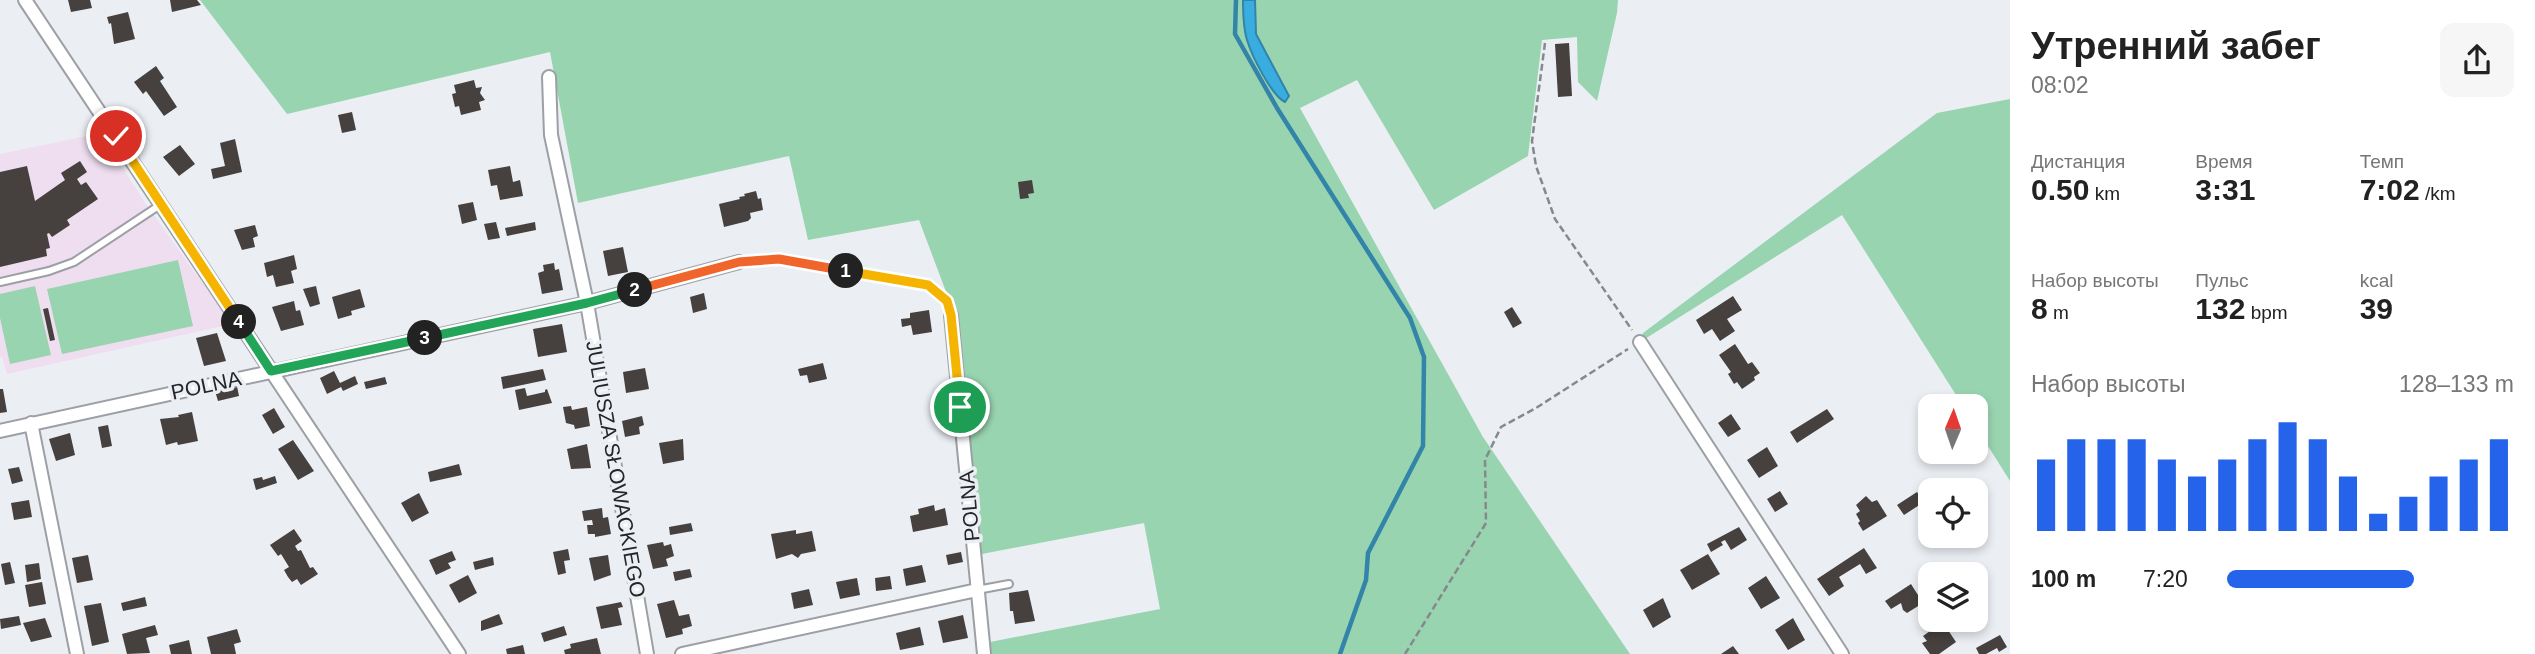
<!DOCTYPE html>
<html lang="ru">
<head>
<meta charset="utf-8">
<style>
  body { margin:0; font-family:Helvetica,sans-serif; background:#f6f6f6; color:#222; height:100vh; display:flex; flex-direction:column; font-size:26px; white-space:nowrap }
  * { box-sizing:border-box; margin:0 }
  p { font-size:23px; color:#767676 }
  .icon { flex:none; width:38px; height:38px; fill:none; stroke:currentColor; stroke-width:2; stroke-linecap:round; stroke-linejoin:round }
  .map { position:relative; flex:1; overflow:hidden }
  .panel { display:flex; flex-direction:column; background:#fff; width:525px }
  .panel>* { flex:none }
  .needle { width:46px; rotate:2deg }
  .fabs { position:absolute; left:1918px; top:394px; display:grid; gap:14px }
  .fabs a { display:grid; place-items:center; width:70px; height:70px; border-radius:14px; background:#fff; box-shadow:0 4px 10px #0003; font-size:35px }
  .pin { position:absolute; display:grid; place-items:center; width:60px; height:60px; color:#fff; margin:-30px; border:4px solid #fff; border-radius:50%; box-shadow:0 2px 7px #0007 }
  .km { position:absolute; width:35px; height:35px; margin:-18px; border-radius:50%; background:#222; color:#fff; font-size:19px; line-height:35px; text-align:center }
  .round { display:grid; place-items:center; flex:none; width:74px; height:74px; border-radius:14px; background:#f6f6f6 }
  .summary { display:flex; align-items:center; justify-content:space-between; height:119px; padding:0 21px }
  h1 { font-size:38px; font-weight:600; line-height:52px }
  .figures { display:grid; grid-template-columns:repeat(3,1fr); gap:10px; height:119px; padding:7px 21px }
  .figures div { display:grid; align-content:center }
  .figures b { font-size:30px; font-weight:600 }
  .figures small { font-size:19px; font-weight:400 }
  .figures p { font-size:19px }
  .chart { height:196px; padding:14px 21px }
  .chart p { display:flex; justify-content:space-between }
  .chart svg { width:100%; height:126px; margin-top:7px; stroke:#2563eb; stroke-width:6 }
  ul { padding:0 21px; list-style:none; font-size:23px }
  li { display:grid; grid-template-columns:112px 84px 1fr; align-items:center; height:52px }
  li i { height:18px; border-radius:9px; background:#2563eb }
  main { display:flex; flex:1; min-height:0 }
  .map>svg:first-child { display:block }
</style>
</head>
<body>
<main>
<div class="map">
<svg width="2010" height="654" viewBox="0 0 2010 654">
  <rect width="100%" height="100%" fill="#ebeff4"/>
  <path fill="#efdef0" d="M101,133L145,203L232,324L7,374L2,357H0V154Z"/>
  <path fill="#99d4b0" d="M200,0H1618L1617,13L1597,101L1578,82L1577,37L1542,40L1528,156L1434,210L1357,80L1300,108L1483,437L1630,654H991L990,642L1160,609L1144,523L982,554L954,313L919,220L808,240L789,156L578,203L550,52L287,114Z
    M2010,99V481L1976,427V406H1963L1842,215L1640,342L1643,333L1937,113Z
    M178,260L193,326L62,354L47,289Z
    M35,286L51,355L10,364L0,318V294Z"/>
  <path fill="#39ace0" stroke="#3384a9" stroke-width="2" d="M1243,0H1255L1256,34L1289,96L1285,102C1271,95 1252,56 1247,40C1243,27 1243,13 1243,0Z"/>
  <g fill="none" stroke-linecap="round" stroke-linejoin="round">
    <path stroke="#3384a9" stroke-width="4.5" d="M1236,0L1235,34L1277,108L1410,318L1424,357L1423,446L1368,553L1366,580L1340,654"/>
  </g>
  <path fill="#46413f" d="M68,0H90L92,8L71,12Z
    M170,0H197L201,5L172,12Z
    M128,12L135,39L114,44L111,23L109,24L107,17Z
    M1569,43L1572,96L1558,97L1555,44Z
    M156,66L164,78L160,81L177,107L164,116L146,91L143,94L134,82Z
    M474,80L476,88L482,87L480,93L485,100L479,102L481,110L461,115L459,106L455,107L452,94L456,93L454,85Z
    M352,112L356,130L342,133L338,115Z
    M235,139L242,172L213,179L211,169L225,166L220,143Z
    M180,145L195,164L179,176L163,157Z
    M80,161L87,172L77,179L81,185L86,182L98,199L67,220L70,225L52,237L49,233L47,234L50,248L46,249L47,256L0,267V172L27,166L35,201L65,180L61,173Z
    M510,166L513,182L520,180L523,196L500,200L497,185L491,186L488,170Z
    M1032,180L1034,193L1028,194L1029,198L1020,199L1018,182Z
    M756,191L758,199L761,198L763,210L750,213L751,218L748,221L724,227L719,204L740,199L739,197L745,196L744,194Z
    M473,202L477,220L462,224L458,205Z
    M496,222L500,238L488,240L484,224Z
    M535,222L536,230L507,236L505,228Z
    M255,225L258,236L253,238L255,247L242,250L234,230Z
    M623,247L628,272L608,276L603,251Z
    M294,255L297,269L291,271L294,283L276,287L273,275L267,277L264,263Z
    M554,263L555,270L559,269L563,290L542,294L538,273L544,271L543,265Z
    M316,286L320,304L310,307L303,289Z
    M360,289L365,307L351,311L352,315L338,319L332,297Z
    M704,293L707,309L693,313L690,297Z
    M1733,296L1742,310L1727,319L1735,331L1720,341L1712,329L1704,334L1696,320Z
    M294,301L296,311L300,310L304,325L281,331L272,307Z
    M1512,307L1522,323L1513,328L1504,312Z
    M48,308L55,340L50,341L43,309Z
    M929,310L932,332L913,335L911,325L902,327L901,319L910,318V313Z
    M562,324L567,352L538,357L533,329Z
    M217,333L226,361L204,366L196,338Z
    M1735,344L1748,364L1752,362L1760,373L1754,377L1755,380L1742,389L1737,382L1734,384L1728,374L1731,372L1719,355Z
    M823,363L827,379L809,383L807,375L800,376L798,369Z
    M645,368L649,389L626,393L623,372Z
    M543,369L546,380L503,389L501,377Z
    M334,371L340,383L355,376L358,384L343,391L341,387L327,394L320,378Z
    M385,377L387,384L366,389L364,382Z
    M237,386L239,396L218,401L215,391Z
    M525,388L527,396L545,392V390L547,389L552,403L519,410L515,390Z
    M0,389H3L7,412L0,413Z
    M571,406L572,410L587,407L590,426L575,429L574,425L566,423L563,407Z
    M274,408L285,427L273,434L262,415Z
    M1827,409L1834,419L1797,443L1790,432Z
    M192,412L198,441L178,445L177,442L166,445L160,419L179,417L178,415Z
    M1731,414L1741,429L1728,437L1718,423Z
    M642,416L644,425L639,427L640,434L625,437L622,421Z
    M108,425L112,446L102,448L98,427Z
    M70,433L75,455L56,461L49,439Z
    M683,439L684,460L663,464L659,443Z
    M293,440L314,471L298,480L278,449Z
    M587,444L591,468L571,469L567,449Z
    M1767,447L1778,466L1759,478L1747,460Z
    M459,464L462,475L430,482L428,472Z
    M19,467L23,481L12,484L8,469Z
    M275,476L277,483L256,490L253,479L262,477L263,480Z
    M1780,491L1788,504L1775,512L1767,499Z
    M1917,492L1924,502L1904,515L1897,505Z
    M419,493L429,513L412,522L401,503Z
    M1866,496L1872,502L1877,500L1887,516L1863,531L1858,523L1860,521L1856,514L1860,511L1856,505Z
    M29,500L32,517L14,520L11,503Z
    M934,505L935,511L945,508L948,525L913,532L910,516L919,514L918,509Z
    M602,508L603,518L608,517L611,534L595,537V534H588L587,525H593L592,520L584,521L582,511Z
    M691,523L693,531L670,535L669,527Z
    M1739,527L1747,540L1731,550L1725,540L1721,542L1723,545L1711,552L1707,544Z
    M294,529L302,541L295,546L298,551L301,550L310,568L313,567L318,574L301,585L297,579L292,582L288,577L284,570L289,567L281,554L278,556L270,545Z
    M796,530V534L812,531L816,551L801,554L798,558L792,554L776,559L771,534Z
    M663,542L664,546L671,544L674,556L666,559L668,566L653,569L647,545Z
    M1864,548L1877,568L1866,574L1860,564L1839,577L1844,586L1829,596L1817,579Z
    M568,549L570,560L564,561L566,573L558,575L553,552Z
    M452,551L456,560L448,563L451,568L436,575L429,560Z
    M961,552L963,562L948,565L946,555Z
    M1708,554L1720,574L1692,590L1680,570Z
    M88,555L93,580L77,583L72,558Z
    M608,555L611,575L594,581L589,558Z
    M493,557L494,565L475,570L473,562Z
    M10,562L15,583L5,585L1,564Z
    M39,563L41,579L27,582L25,565Z
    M922,565L926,582L906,586L903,569Z
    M690,569L692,577L675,581L673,572Z
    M468,575L477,593L459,603L449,585Z
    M890,576L892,589L876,591L875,578Z
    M1766,576L1780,598L1761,609L1748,588Z
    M857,578L860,595L840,599L836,582Z
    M42,582L46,604L29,607L25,585Z
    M1911,584L1923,603L1907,613L1903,610L1901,603L1891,609L1885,601Z
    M809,589L813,605L794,609L791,593Z
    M1028,590L1035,621L1015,624L1013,611H1010L1009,593Z
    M145,597L147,606L123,611L121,603Z
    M1663,598L1671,617L1653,628L1643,610Z
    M674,600L679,616L689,614L692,626L682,629L683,634L666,638L657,604Z
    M621,602L623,607L618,608L622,625L601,629L596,607Z
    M101,603L109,642L92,646L84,606Z
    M499,614L503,624L481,631V621Z
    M963,615L968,638L943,643L938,621Z
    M19,616L21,625L1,629L0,619Z
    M45,618L52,637L31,642L23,623Z
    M1793,618L1805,640L1788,650L1775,630Z
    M155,625L158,635L146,638L150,653L127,654L122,634Z
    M564,626L567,635L544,642L541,633Z
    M1937,626L1940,631L1946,627L1956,642L1939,654H1930L1922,643L1927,641L1923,636Z
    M920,627L924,645L900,650L896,633Z
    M237,629L241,642L234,644L236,654H211L207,637Z
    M2000,635L2007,647L1999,652L1997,648L1986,654H1979L1976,648Z
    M597,638L601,654H565L564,650L571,648L570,644Z
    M189,640L192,654H171L169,645Z
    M523,645L525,654H507L506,649Z
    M1733,646L1739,654H1721Z"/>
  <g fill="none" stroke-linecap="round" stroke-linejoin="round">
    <defs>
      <path id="service" d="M0,282L49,271L74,262L160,205
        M977,590L1009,584"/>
      <path id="minor" d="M25,0L459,654
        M549,77L551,135L587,303L647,654
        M951,315L984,654
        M1640,342L1842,654
        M31,423L77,654
        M0,431L587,303L739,262
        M682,654L977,590"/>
    </defs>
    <use href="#service" stroke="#9c9fa4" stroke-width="10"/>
    <use href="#minor" stroke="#9c9fa4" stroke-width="16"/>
    <path stroke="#85888c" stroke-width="2.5" stroke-dasharray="7 3.5" stroke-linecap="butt" d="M1545,43L1532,141L1536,166L1555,219L1632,330
      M753,261L779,259L928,285L940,293L947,301
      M1405,654L1486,523L1485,460L1501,427L1536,408L1628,349"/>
    <use href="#service" stroke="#fff" stroke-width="6"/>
    <use href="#minor" stroke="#fff" stroke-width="12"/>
  </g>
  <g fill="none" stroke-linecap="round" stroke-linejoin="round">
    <defs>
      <path id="split-1" d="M846,271L928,285L947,301L951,315L960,407"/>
      <path id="split-2" d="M635,290L739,262L779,259L846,271"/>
      <path id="split-3" d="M425,338L587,303L635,290"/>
      <path id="split-4" d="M239,322L271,371L425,338"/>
      <path id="split-5" d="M116,136L239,322"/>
    </defs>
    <use href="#split-1" stroke="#fff" stroke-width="14"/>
    <use href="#split-2" stroke="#fff" stroke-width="14"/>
    <use href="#split-3" stroke="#fff" stroke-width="14"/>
    <use href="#split-4" stroke="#fff" stroke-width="14"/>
    <use href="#split-5" stroke="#fff" stroke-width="14"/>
    <use href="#split-1" stroke="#f5b400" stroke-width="9"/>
    <use href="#split-2" stroke="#f0652b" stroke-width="9"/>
    <use href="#split-3" stroke="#22a559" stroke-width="9"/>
    <use href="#split-4" stroke="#22a559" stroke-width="9"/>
    <use href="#split-5" stroke="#f5b400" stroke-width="9"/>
  </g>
  <g text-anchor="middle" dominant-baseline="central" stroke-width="7" stroke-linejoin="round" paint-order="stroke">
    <g font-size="21" fill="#242628" stroke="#ebeff4">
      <text transform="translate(206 385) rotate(-12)">POLNA</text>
      <text transform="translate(616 469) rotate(80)">JULIUSZA SŁOWACKIEGO</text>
      <text transform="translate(969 506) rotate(-95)">POLNA</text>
    </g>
  </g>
</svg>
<div class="fabs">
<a><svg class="needle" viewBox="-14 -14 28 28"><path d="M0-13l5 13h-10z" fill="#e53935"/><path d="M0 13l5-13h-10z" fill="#767676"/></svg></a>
<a><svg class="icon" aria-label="locate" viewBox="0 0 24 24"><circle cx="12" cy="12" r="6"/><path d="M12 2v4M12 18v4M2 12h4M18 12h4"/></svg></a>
<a><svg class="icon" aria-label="layers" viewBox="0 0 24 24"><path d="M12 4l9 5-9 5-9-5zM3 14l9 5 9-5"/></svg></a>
</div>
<div class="pin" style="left:960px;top:407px;background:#1e9e55"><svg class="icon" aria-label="arrive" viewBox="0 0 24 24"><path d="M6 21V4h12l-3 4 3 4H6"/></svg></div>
<div class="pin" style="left:116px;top:136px;background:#d93025"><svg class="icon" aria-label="check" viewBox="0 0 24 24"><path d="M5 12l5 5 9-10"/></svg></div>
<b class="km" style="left:846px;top:271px">1</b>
<b class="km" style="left:635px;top:290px">2</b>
<b class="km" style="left:425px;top:338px">3</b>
<b class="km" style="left:239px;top:322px">4</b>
</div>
<section class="panel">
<div class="summary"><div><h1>Утренний забег</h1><p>08:02</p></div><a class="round"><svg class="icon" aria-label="share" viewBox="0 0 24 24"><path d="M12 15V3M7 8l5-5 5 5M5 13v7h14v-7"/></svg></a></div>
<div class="figures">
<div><p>Дистанция</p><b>0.50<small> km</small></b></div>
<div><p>Время</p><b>3:31</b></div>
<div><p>Темп</p><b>7:02<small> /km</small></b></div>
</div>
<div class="figures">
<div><p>Набор высоты</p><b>8<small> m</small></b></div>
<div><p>Пульс</p><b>132<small> bpm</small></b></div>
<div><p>kcal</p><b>39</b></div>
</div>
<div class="chart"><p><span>Набор высоты</span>128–133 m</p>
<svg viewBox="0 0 160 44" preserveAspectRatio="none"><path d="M5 44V19M15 44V12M25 44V12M35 44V12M45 44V19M55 44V25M65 44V19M75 44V12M85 44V6M95 44V12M105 44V25M115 44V38M125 44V32M135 44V25M145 44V19M155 44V12"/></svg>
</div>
<ul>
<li><b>100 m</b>7:20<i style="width:65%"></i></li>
</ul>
</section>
</main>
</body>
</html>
